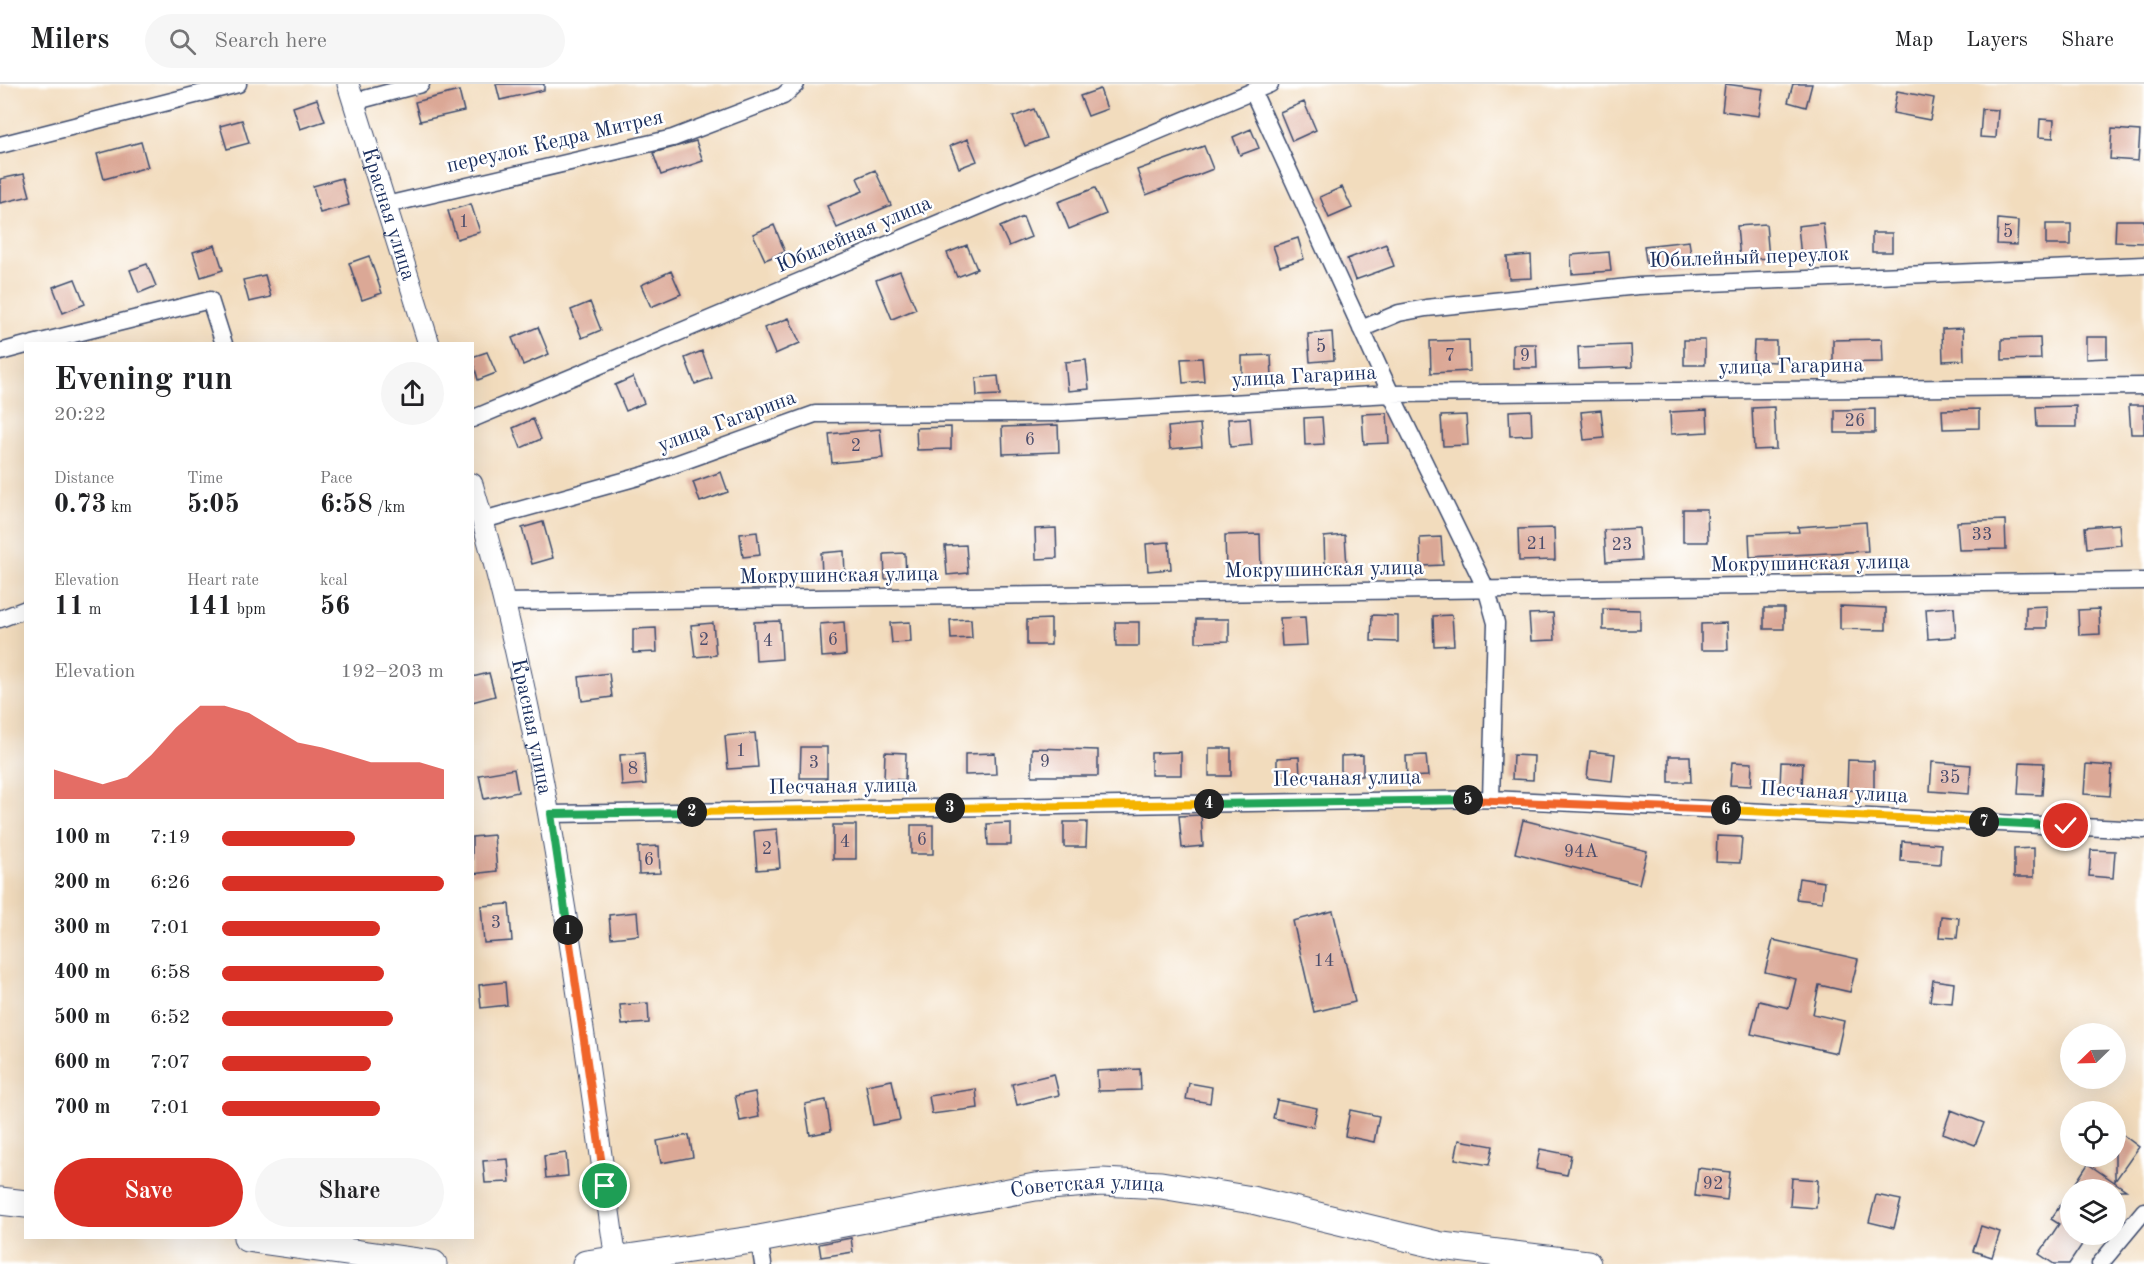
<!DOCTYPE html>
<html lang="en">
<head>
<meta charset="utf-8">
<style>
  body { margin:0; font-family:"Old Standard TT",serif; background:#f6f6f6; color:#202124; height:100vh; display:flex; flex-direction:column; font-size:22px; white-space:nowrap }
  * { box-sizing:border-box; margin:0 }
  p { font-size:20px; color:#757577 }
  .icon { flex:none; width:33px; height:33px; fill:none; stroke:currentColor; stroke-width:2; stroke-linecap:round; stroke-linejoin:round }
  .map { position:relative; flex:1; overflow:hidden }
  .side { position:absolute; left:24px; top:258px; width:450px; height:897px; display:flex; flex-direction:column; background:#fff; border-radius:0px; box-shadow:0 6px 24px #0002 }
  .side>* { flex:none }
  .needle { width:39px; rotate:247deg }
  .buttons { position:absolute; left:2060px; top:939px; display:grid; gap:12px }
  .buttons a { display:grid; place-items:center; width:66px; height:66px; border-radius:50%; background:#fff; box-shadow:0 6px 24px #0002; font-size:30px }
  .pin { position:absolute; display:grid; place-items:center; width:51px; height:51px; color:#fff; margin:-26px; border:3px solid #fff; border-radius:50%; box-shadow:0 2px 6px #0007 }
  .km { position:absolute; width:30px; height:30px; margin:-15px; border-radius:50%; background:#222; color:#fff; font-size:16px; line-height:30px; text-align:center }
  .round { display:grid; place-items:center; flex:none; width:63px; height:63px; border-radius:32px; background:#f6f6f6 }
  .summary { display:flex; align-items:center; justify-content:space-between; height:102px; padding:0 30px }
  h1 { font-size:33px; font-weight:700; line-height:45px }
  .figures { display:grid; grid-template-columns:repeat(3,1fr); gap:9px; height:102px; padding:6px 30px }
  .figures div { display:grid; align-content:center }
  .figures b { font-size:26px; font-weight:700 }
  .figures small { font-size:16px; font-weight:400 }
  .figures p { font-size:16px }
  .chart { height:168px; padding:12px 30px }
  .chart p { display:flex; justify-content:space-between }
  .chart svg { width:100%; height:108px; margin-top:6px; fill:#d93025; opacity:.7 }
  .action { display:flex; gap:12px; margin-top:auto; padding:12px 30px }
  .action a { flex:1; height:69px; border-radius:36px; background:#d93025; color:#fff; font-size:24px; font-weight:700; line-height:69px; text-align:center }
  .action a+a { background:#f6f6f6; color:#202124 }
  ul { padding:0 30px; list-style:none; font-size:20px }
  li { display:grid; grid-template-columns:96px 72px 1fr; align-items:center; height:45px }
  li i { height:15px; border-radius:8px; background:#d93025 }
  header { display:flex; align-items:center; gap:36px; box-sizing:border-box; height:84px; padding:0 30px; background:#fff; border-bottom:2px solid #e0e0e0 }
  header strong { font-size:28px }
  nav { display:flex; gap:33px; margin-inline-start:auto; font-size:21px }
  .search { width:420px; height:54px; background:#f6f6f6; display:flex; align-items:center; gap:15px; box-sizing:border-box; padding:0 21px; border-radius:33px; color:#757577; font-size:22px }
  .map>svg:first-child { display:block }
</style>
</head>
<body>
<header>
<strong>Milers</strong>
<div class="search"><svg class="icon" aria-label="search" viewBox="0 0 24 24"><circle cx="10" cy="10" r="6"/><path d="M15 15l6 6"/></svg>Search here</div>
<nav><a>Map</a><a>Layers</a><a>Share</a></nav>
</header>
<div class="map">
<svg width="2144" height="1180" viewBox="0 0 2144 1180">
  <rect width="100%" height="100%" fill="#fff"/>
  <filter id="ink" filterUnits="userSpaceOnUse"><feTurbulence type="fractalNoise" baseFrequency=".0167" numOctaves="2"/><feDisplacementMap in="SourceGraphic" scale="12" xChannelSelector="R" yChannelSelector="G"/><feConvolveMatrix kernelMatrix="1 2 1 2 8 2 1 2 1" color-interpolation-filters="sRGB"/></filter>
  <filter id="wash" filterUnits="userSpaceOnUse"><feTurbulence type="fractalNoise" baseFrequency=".008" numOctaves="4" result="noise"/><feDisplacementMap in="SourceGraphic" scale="24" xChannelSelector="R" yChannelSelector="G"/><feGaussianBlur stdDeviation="1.35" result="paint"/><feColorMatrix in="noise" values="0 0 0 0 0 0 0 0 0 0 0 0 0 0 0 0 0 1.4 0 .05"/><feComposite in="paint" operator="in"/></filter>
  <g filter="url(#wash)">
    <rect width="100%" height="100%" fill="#f2dcbd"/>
    <g id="blocks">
      <path fill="#dba896" d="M496,0H544V6L500,16Z
        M1725,0L1763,5L1759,32L1722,27Z
        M1793,0H1812L1806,23L1788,18Z
        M1100,5L1107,25L1088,32L1080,12Z
        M459,7L464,27L420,37L415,18Z
        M1897,7L1934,14L1930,36L1893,29Z
        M317,15L325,37L300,45L293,23Z
        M1304,18L1316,46L1292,57L1280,28Z
        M1034,25L1046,54L1025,62L1013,33Z
        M1982,25L1998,26L1996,54L1980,53Z
        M2040,35L2054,36L2053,54L2039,53Z
        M242,36L249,59L227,65L220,42Z
        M1251,45L1259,64L1240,71L1233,53Z
        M2112,45L2140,47L2138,77L2110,75Z
        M968,55L977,77L959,84L950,62Z
        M696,57L703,77L661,91L653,69Z
        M141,58L148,83L104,95L97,70Z
        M1204,62L1213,85L1146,111L1137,86Z
        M875,86L891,121L837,144L827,122L863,107L857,94Z
        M24,90L30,112L0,119V95Z
        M342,94L349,121L320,129L313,102Z
        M1342,103L1352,124L1329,134L1320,113Z
        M1095,104L1106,130L1069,145L1058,118Z
        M471,120L480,148L457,155L448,127Z
        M1023,133L1031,153L1009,162L1000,143Z
        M1998,135L2018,137L2017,161L1997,160Z
        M2116,136H2144V159L2115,158Z
        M1823,139L1827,171L1801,174L1798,142Z
        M1766,140L1769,174L1740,176L1737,142Z
        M2046,140H2071V161H2046Z
        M774,141L785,168L765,176L753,150Z
        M1872,149H1892V168H1872Z
        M1298,154L1304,175L1280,182L1273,162Z
        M1689,157L1692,178L1647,183L1644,162Z
        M1386,160L1394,182L1355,196L1347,175Z
        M215,161L223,186L201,193L193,168Z
        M967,161L977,185L957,193L947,169Z
        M1609,168L1611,187L1572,190L1571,171Z
        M1531,171L1532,194L1509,195L1507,173Z
        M369,172L382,209L362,216L349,179Z
        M147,180L156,202L139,209L130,186Z
        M671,187L681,210L651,223L641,201Z
        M900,187L916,225L892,235L876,196Z
        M265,191L271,213L249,218L243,196Z
        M75,195L85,220L63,229L53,203Z
        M590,218L601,246L582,254L571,226Z
        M789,234L800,259L775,270L764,244Z
        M538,243L549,270L523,281L512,254Z
        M1963,244L1964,276L1943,277L1942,245Z
        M1332,248L1334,276L1310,278L1308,250Z
        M2086,253H2107V274L2086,275Z
        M2040,254L2041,275L2002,276V255Z
        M1882,255L1883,278L1833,279V256Z
        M1469,256L1470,287L1431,289L1430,257Z
        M1684,256H1705V281H1684Z
        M1754,257H1776V278L1753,277Z
        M1513,260H1536L1537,284H1513Z
        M1631,261L1632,283L1579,285L1578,263Z
        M702,267L712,294L695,300L685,274Z
        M487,268L496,289L478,296L472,273Z
        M1271,271L1272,293H1242V272Z
        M1202,274L1204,297L1183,299L1181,275Z
        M1086,276L1089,305L1068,307L1065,278Z
        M998,292L1000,311L977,312L976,294Z
        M633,293L644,319L626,327L615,301Z
        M2129,321H2144V350H2131Z
        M2076,322V343H2037L2036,323Z
        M1774,323L1776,365L1754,366L1752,324Z
        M1875,325V349H1835V326Z
        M1979,325V344L1943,345L1942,326Z
        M1531,326L1532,351L1510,352L1509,327Z
        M1601,326L1604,354L1584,356L1581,328Z
        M1707,326L1708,348L1671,350L1670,328Z
        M1387,329L1389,359L1364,360L1362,330Z
        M1466,331L1468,361L1443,362L1441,332Z
        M1322,333L1324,360L1305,361L1304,334Z
        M1250,334L1252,361L1230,363L1228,335Z
        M533,335L541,355L521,364L513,344Z
        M1200,340L1202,362L1170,365L1168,343Z
        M1058,341L1059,368L1003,370L1002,343Z
        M951,343V365L917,366L916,344Z
        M880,345L883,374L832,379L829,350Z
        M721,388L728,408L700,418L693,398Z
        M1683,425H1707L1708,458H1683Z
        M2005,436L2006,465L1959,466L1957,438Z
        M543,438L553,474L532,480L522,444Z
        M1866,438L1868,467L1750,473L1749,450L1799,448L1798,443Z
        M2119,440L2121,461L2087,464L2085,443Z
        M1056,444L1057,474L1036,475L1035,445Z
        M1554,444L1555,476L1519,477L1518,445Z
        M1639,444L1641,476L1606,478L1604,446Z
        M757,448L760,471L743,473L740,450Z
        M1260,450L1261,485H1226L1225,451Z
        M1345,451L1347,483L1325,484L1324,453Z
        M1441,453L1443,481L1421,482L1420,454Z
        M1169,458L1171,485L1148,487L1146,460Z
        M966,461L968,489L947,491L945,462Z
        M844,467L845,491L822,492L821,469Z
        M905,469L906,494L885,495L884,470Z
        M1840,522L1886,524V546L1840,545Z
        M2047,522V544H2026V523Z
        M1954,523L1956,553L1928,555L1926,525Z
        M1764,524H1784V545H1764Z
        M1603,525L1640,526V546H1603Z
        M2099,525L2100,550L2079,551L2078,526Z
        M1553,529L1555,556L1531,557L1529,530Z
        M1372,531L1398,532V558L1371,557Z
        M1452,531L1454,561L1434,562L1433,532Z
        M1305,533L1307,561L1282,562L1280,534Z
        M971,535L972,554L951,555L950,536Z
        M1051,535V561H1027V536Z
        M1196,535H1229V557L1196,558Z
        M780,537L782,575L756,577L754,538Z
        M844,538L846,571L822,573L820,540Z
        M910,538L911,558L892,559L890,539Z
        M1115,538H1139V562H1116Z
        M713,539L716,571L695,573L691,541Z
        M1727,539L1728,566H1701V540Z
        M656,544L657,568L633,569V545Z
        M489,589L495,612L472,618V593Z
        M609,589L612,613L582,617L579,593Z
        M755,649L758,683L728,685L725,652Z
        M801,663H827V694H800Z
        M1032,664L1098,666V692H1032Z
        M1209,664H1231V692H1209Z
        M1590,667L1615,670L1612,697L1587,694Z
        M885,668L906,669L905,696L884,695Z
        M1181,668V691H1151V669Z
        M644,669L646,700L622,702L620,671Z
        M995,669L996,690L965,691V670Z
        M1363,671V692H1341V672Z
        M1426,671L1428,692L1407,693L1406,672Z
        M1513,671L1534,672L1533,696L1512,695Z
        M1669,672H1690L1691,698H1669Z
        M1299,673L1300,692H1277V674Z
        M1848,676L1874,677V707L1847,706Z
        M1732,678L1752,679L1751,702L1730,701Z
        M1781,678L1803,679L1802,703H1780Z
        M1932,678L1971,681L1969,710L1930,707Z
        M2020,678L2044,679L2042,711L2018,710Z
        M2086,680L2112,682L2110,712L2084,710Z
        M514,685L518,708L484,715L479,691Z
        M1201,731L1203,762L1182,764L1179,732Z
        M1523,736L1647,767L1639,800L1515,769Z
        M1064,738H1087L1086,763H1064Z
        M1011,739V761H988L987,740Z
        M833,741H856V775H833Z
        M911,741H933V770H911Z
        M777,745L780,784L757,786L754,747Z
        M494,751L497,787L472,790V753Z
        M1717,752L1742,753L1740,779L1716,778Z
        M1902,757L1941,760L1940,780L1901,777Z
        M659,762L660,789L639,790L638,763Z
        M2034,764V793H2014V765Z
        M2091,766L2115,767L2113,794L2089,792Z
        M1799,794L1824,798L1822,818L1796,815Z
        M509,820L512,857L484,859L481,822Z
        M1333,827L1355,918L1314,928L1293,837Z
        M637,828L639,851L611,854L609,831Z
        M1941,832L1959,834L1957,854L1939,853Z
        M1773,856L1858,875L1850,908L1819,901L1813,930L1844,937L1837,969L1751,950L1759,917L1789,924L1796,895L1765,888Z
        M1933,896L1954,899L1952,919L1930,917Z
        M505,898L507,921L481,924L479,901Z
        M648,919L649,939L622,941L620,921Z
        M1140,985L1141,1006L1098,1007L1097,987Z
        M1054,990L1059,1011L1017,1021L1012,1000Z
        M892,996L900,1036L873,1041L866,1001Z
        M1189,999L1212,1003L1210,1019L1186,1015Z
        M976,1005L978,1024L932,1030L929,1012Z
        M755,1008L759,1033L740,1037L735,1012Z
        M826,1016L831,1047L810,1051L805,1020Z
        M1277,1016L1317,1024L1313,1043L1273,1034Z
        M1350,1026L1379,1032L1374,1058L1345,1052Z
        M1951,1026L1984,1039L1975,1061L1943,1049Z
        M2115,1045L2139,1063L2115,1097Z
        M689,1051L693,1073L661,1079L657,1057Z
        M1459,1056L1493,1062L1489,1081L1455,1075Z
        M1540,1065L1571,1071L1567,1091L1536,1085Z
        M566,1069L568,1092L546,1094L544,1072Z
        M508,1075L510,1098L485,1099L483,1077Z
        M2088,1080L2126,1106H2071Z
        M1698,1084L1730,1088L1727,1116L1695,1112Z
        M1792,1094L1818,1096L1816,1124L1790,1122Z
        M2070,1107V1150H2089L2069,1180H2054L2039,1170L2059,1140L2051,1135Z
        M1876,1111L1901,1116L1894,1144L1869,1138Z
        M1981,1142L2000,1148L1992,1173L1973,1167Z
        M851,1154L853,1168L821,1173L819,1160Z"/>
    </g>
  </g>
  <g filter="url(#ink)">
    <use href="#blocks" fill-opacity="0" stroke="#3b496c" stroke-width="1.5"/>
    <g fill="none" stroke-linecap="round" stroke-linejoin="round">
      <defs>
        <path id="minor" d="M1253,8L1391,310L1487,507L1496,539L1491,715
          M353,18L421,0
          M0,61L238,0
          M386,121L673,54L783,12L796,0
          M1361,245L1399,229L1426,224L1638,202L2144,181
          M33,260L210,216L224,260
          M0,268L26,261
          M472,335L1270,0
          M483,436L645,391L815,330L1053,329L1391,310L2144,302
          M505,518L2144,497
          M0,535L26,525
          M551,730L1491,715L2144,746
          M759,1155L763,1180
          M2100,1180L2144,1127"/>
        <g id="tertiary">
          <path id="s1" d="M348,0L429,260"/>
          <path id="s2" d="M472,400C548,653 578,916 616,1176"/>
        </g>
        <g id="primary">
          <path d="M0,1117L26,1120"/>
          <path d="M247,1154L433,1180"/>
          <path id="s3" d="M586,1180L759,1155L1035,1103L1102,1098L1161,1101L1252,1116L1442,1162L1587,1180"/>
        </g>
      </defs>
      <use href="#minor" stroke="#3b496c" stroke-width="19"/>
      <use href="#tertiary" stroke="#3b496c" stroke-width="23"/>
      <use href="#primary" stroke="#3b496c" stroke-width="29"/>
      <use href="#minor" stroke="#fff" stroke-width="16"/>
      <use href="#tertiary" stroke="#fff" stroke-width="21"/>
      <use href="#primary" stroke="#fff" stroke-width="27"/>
    </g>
  </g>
  <g fill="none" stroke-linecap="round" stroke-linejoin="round" filter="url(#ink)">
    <defs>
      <path id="split-1" d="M568,846L605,1102"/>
      <path id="split-2" d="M568,846L551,730L692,728"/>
      <path id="split-3" d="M692,728L950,724"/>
      <path id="split-4" d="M950,724L1209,720"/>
      <path id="split-5" d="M1209,720L1468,716"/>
      <path id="split-6" d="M1468,716L1726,726"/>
      <path id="split-7" d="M1726,726L1984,738"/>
      <path id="split-8" d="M1984,738L2066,742"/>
    </defs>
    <use href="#split-1" stroke="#fff" stroke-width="12"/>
    <use href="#split-2" stroke="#fff" stroke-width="12"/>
    <use href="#split-3" stroke="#fff" stroke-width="12"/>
    <use href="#split-4" stroke="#fff" stroke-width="12"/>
    <use href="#split-5" stroke="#fff" stroke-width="12"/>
    <use href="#split-6" stroke="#fff" stroke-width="12"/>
    <use href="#split-7" stroke="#fff" stroke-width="12"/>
    <use href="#split-8" stroke="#fff" stroke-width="12"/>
    <use href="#split-1" stroke="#f0652b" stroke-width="8"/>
    <use href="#split-2" stroke="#22a559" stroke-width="8"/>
    <use href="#split-3" stroke="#f5b400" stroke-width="8"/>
    <use href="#split-4" stroke="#f5b400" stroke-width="8"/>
    <use href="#split-5" stroke="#22a559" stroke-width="8"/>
    <use href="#split-6" stroke="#f0652b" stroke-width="8"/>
    <use href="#split-7" stroke="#f5b400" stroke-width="8"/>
    <use href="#split-8" stroke="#22a559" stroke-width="8"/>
  </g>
  <g text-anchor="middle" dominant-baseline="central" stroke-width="5" stroke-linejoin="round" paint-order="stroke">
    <g font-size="18" fill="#4b4d6c">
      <text x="464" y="138">1</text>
      <text x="2008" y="148">5</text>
      <text x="1321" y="263">5</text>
      <text x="1450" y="272">7</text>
      <text x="1525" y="272">9</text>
      <text x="1855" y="337">26</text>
      <text x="1030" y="356">6</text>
      <text x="856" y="362">2</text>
      <text x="1982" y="451">33</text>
      <text x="1537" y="460">21</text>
      <text x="1622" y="461">23</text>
      <text x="704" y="556">2</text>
      <text x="833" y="556">6</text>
      <text x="768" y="557">4</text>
      <text x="741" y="667">1</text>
      <text x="1045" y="678">9</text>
      <text x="814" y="679">3</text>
      <text x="633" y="685">8</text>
      <text x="1950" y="694">35</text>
      <text x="922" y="756">6</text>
      <text x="845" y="758">4</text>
      <text x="767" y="765">2</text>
      <text x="1581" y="768">94А</text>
      <text x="649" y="776">6</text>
      <text x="496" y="839">3</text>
      <text x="1324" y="877">14</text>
      <text x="1713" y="1100">92</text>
    </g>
    <g font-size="21" fill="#1b2f5e" stroke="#fff">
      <text transform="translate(555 58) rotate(-13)">переулок Кедра Митрея</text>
      <text stroke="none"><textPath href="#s1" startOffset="136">Красная улица</textPath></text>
      <text transform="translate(854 151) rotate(-23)">Юбилейная улица</text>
      <text transform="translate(1749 174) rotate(-2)">Юбилейный переулок</text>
      <text transform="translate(1791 283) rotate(-1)">улица Гагарина</text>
      <text transform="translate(1304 293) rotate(-3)">улица Гагарина</text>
      <text transform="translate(727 338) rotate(-20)">улица Гагарина</text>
      <text transform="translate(1810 480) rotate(-1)">Мокрушинская улица</text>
      <text transform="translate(1324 486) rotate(-1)">Мокрушинская улица</text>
      <text transform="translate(839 492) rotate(-1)">Мокрушинская улица</text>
      <text stroke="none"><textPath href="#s2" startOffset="250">Красная улица</textPath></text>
      <text transform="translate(1347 695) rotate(-1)">Песчаная улица</text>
      <text transform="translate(843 703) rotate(-1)">Песчаная улица</text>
      <text transform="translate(1834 709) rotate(3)">Песчаная улица</text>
      <text stroke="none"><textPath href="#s3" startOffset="508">Советская улица</textPath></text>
    </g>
  </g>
</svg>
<div class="buttons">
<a><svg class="needle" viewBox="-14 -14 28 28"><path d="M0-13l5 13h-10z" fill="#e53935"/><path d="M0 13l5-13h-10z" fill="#757577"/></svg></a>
<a><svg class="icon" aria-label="locate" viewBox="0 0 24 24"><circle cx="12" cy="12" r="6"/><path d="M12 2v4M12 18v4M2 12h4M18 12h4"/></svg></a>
<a><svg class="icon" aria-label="layers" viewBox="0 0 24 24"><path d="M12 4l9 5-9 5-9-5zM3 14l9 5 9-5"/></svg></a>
</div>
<div class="pin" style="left:605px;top:1102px;background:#1e9e55"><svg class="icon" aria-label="arrive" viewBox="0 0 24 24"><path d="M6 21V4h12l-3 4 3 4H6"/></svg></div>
<div class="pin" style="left:2066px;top:742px;background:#d93025"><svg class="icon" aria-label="check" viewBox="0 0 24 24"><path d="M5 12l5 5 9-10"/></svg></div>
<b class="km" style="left:568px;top:846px">1</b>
<b class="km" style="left:692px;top:728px">2</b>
<b class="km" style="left:950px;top:724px">3</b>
<b class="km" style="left:1209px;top:720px">4</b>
<b class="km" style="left:1468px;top:716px">5</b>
<b class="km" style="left:1726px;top:726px">6</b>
<b class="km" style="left:1984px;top:738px">7</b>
<section class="side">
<div class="summary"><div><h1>Evening run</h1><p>20:22</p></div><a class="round"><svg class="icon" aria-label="share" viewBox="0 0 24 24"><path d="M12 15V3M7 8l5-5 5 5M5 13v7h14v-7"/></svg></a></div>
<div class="figures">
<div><p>Distance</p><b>0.73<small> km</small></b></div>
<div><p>Time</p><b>5:05</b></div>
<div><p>Pace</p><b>6:58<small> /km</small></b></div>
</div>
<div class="figures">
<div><p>Elevation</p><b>11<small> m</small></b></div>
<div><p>Heart rate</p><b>141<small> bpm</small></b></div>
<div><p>kcal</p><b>56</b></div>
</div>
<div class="chart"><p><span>Elevation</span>192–203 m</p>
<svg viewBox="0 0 160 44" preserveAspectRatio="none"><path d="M0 44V32L10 35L20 38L30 35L40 26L50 15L60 6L70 6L80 9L90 15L100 21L110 23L120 26L130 29L140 29L150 29L160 32V44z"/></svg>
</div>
<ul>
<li><b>100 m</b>7:19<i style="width:60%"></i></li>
<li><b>200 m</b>6:26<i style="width:100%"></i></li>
<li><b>300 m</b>7:01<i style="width:71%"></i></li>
<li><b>400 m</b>6:58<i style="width:73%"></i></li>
<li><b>500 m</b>6:52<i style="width:77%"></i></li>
<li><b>600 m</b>7:07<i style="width:67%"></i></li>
<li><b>700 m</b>7:01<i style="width:71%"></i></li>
</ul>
<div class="action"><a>Save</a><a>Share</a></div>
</section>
</div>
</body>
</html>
